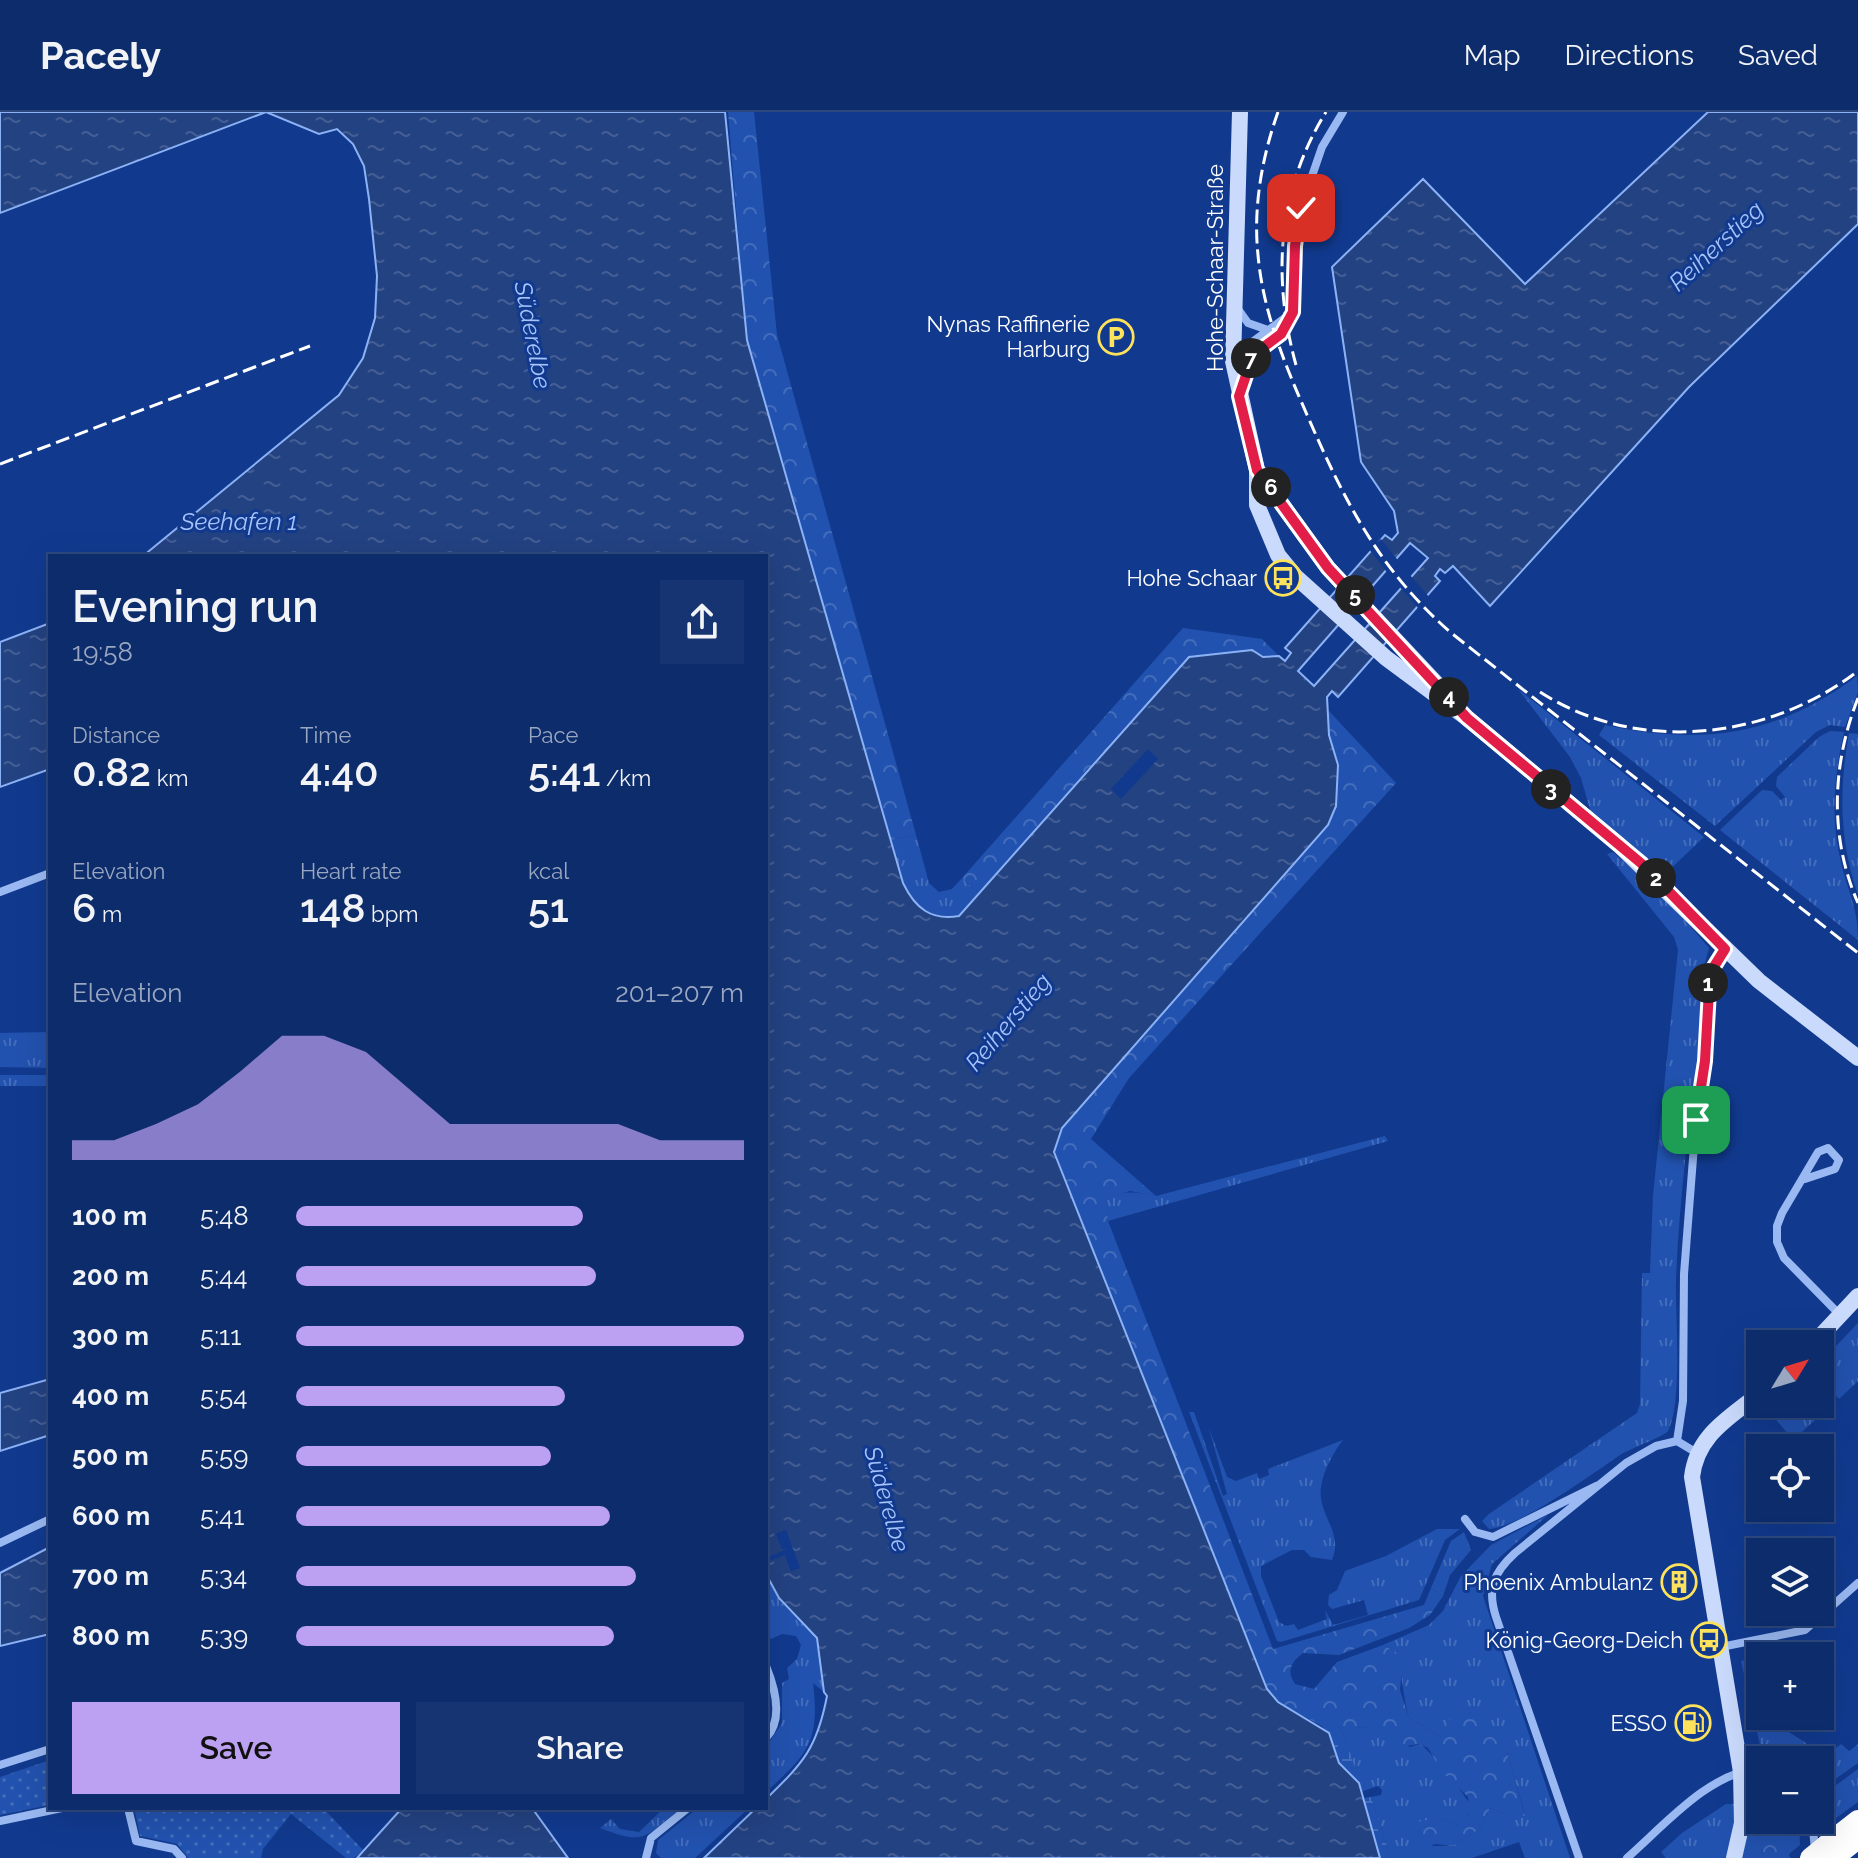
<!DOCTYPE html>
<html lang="en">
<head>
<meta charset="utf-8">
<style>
  body { margin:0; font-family:Raleway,sans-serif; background:#163471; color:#f1f3f6; height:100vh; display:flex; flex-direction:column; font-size:30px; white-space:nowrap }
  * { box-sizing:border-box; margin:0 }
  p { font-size:26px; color:#9aa7c1 }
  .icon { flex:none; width:44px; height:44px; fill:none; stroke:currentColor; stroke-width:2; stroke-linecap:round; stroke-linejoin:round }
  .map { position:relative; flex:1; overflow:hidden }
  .sheet { position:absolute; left:48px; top:442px; width:720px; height:1256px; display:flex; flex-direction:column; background:#0d2c6b; border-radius:0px; box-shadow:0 8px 32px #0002,0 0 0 2px #2d487e }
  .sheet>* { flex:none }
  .needle { width:52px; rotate:52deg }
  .fabs { position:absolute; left:1746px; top:1218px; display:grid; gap:16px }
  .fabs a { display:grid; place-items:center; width:88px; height:88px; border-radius:0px; background:#0d2c6b; box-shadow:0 8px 32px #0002,0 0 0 2px #2d487e; font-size:40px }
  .pin { position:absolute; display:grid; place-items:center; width:68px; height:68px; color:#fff; margin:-34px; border-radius:16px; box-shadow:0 4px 12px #0006 }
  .km { position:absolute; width:40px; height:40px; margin:-20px; border-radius:50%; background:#222; color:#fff; font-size:22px; line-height:40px; text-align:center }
  .round { display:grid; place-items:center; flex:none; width:84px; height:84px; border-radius:0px; background:#163471 }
  .overview { display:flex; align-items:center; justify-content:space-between; height:136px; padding:0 24px }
  h1 { font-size:44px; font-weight:600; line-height:60px }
  .figures { display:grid; grid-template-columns:repeat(3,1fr); gap:12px; height:136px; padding:8px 24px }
  .figures div { display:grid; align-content:center }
  .figures b { font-size:40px; font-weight:600 }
  .figures small { font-size:22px; font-weight:400 }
  .figures p { font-size:22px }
  .chart { height:224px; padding:16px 24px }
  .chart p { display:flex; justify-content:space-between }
  .chart svg { width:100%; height:144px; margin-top:8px; fill:#bca0f2; opacity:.7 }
  .button { display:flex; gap:16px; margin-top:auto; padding:16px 24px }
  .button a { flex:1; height:92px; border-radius:0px; background:#bca0f2; color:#111; font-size:32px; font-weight:600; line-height:92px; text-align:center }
  .button a+a { background:#163471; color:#f1f3f6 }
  ul { padding:0 24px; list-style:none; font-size:26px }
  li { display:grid; grid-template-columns:128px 96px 1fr; align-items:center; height:60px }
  li i { height:20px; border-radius:10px; background:#bca0f2 }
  header { display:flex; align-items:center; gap:48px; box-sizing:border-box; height:112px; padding:0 40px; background:#0d2c6b; border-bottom:2px solid #2d487e }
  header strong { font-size:38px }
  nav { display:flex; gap:44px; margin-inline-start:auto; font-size:28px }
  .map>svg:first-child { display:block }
</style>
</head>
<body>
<header>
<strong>Pacely</strong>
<nav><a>Map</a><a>Directions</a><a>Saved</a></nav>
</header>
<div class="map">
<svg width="1858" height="1746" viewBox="0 0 1858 1746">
  <defs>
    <pattern id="grass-tufts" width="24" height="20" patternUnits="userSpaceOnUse" patternTransform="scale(2)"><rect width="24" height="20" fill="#2252af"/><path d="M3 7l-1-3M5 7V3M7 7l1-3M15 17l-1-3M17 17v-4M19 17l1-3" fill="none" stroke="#436cbb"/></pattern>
    <pattern id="forest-crowns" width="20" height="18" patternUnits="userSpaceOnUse" patternTransform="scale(2)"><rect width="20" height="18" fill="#2252af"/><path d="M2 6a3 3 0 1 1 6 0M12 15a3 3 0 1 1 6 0" fill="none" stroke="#436cbb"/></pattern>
    <pattern id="wetland-marsh" width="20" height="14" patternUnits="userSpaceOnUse" patternTransform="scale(2)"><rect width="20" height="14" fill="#2252af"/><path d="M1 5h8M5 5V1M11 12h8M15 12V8" fill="none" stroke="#436cbb"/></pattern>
    <pattern id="park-dots" width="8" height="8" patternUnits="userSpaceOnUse" patternTransform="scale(2)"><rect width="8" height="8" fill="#2252af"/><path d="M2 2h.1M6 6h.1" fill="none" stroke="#436cbb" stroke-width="1.8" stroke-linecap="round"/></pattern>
    <pattern id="water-ripples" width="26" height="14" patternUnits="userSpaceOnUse" patternTransform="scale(2)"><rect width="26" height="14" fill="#234282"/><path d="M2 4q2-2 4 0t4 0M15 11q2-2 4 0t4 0" fill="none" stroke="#445e95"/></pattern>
  </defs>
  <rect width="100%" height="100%" fill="#113a8f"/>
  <path fill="url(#grass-tufts)" d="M1857,564L1858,580L1845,615L1830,613L1816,620L1715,714L1599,623L1605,613C1700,634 1778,624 1857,564Z
    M1518,577L1704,725L1663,764L1591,701L1581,666L1570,645Z
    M1830,619L1844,620C1834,664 1830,706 1841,750C1848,781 1858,795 1858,828L1720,718L1762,678L1772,679L1781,688L1785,685L1776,674L1777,665L1819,625Z
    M1849,621L1858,622V783C1839,727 1839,678 1849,621Z
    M916,723L929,771L939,780L952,777L962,766L979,781L958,804L945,806L924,800L912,789L903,771L891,728Z
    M1613,740L1672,793L1709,836C1697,874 1702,899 1698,938C1689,1014 1679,1090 1676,1167C1675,1203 1683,1289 1668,1319C1665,1324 1629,1337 1620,1343C1592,1362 1520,1415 1489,1417L1482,1409L1489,1402L1637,1301L1640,1292L1642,1161H1650L1653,1084L1678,838L1674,825L1607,742Z
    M50,920V956L0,955V921Z
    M0,963H50V974H0Z
    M1385,1024L1388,1029L1108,1109L1106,1086C1124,1078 1137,1080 1156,1084Z
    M1858,1211V1269L1839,1287L1820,1267V1251Z
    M1820,1276L1834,1291L1793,1328L1768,1298L1775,1292H1820Z
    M1189,1300H1194L1223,1384L1227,1382L1209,1316L1227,1365L1236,1369L1257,1361L1259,1367L1269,1363L1268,1357L1343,1328C1332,1342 1318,1368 1321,1387C1325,1410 1342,1423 1332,1448L1311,1445L1304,1438H1292L1261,1454V1464L1279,1510L1286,1514L1294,1512L1298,1518L1327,1507L1325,1498L1333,1513L1368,1503L1364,1488L1332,1497L1328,1493L1329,1483L1337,1478L1345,1459L1386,1444L1437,1417H1460L1445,1428L1419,1488L1281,1530L1277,1529Z
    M1548,1403L1492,1452L1483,1484L1570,1746H1525L1519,1730L1472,1746H1391L1371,1685L1381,1683L1382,1678L1378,1674L1360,1680L1345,1625L1338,1614L1371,1616L1410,1635L1420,1632C1428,1636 1468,1686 1471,1695L1465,1710L1458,1714L1436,1706L1429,1734H1452L1470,1723L1481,1716L1490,1696L1508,1703H1525L1507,1640L1478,1611L1448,1616L1441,1625L1409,1606C1402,1583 1403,1562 1396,1540L1383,1533L1429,1513L1443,1499L1461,1464L1491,1433Z
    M1464,1420L1471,1438L1450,1463L1443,1484L1431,1476L1451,1429Z
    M766,1462L788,1497L817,1526L824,1580L813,1571C820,1630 808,1642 766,1680V1635L782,1611V1571L789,1567L787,1556L797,1547L801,1533L796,1524L782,1522L771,1527L766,1518Z
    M1809,1532L1817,1544H1760V1604H1776L1778,1613L1806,1631L1803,1638L1818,1648L1763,1646L1741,1549Z
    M1841,1632L1849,1639L1858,1632V1651L1820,1678V1648Z
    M1858,1657V1690L1821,1717L1820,1685Z
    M1760,1688L1764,1715L1761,1746H1740L1751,1689Z
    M1726,1692H1734L1737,1710L1728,1746H1666L1661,1740L1682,1721Z
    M664,1696H681C645,1725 646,1734 600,1716L611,1707L620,1717L639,1720Z
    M698,1696H749L695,1746H661L656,1741L658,1728Z"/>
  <path fill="url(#forest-crowns)" d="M728,0H754L777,223L916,723L891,728L747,228Z
    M1183,516L1262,527L1279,544L1189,545L979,781L962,766Z
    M1328,598L1396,671L1129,966L1091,1027L1156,1084L1130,1079L1106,1086L1108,1109L1273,1537L1424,1493L1431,1476L1443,1484L1430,1503L1409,1516L1339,1543L1303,1541C1291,1550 1286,1559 1295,1572L1314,1577L1337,1550L1383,1533L1396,1540L1402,1557L1400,1578L1409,1606L1441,1625L1450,1606L1458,1600L1470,1602L1507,1640L1525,1704L1508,1703L1490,1696L1481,1716L1470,1723L1452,1734L1435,1732L1421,1739L1409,1723L1413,1711L1436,1706L1458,1714L1469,1702L1468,1685L1443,1661L1428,1636L1420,1632L1399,1635L1378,1626L1370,1616L1322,1614L1278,1590L1267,1577L1054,1040L1062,1016L1328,713L1338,653L1329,623Z
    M1764,1708H1799L1800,1733L1789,1742L1790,1746H1761Z"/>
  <path fill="url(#wetland-marsh)" d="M1322,1614H1338L1345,1625L1361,1675L1360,1680C1358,1664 1345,1662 1338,1649C1331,1636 1333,1625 1322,1614Z
    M1371,1685L1391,1746H1380L1376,1741L1362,1686Z"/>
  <path fill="url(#park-dots)" d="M50,1648V1693L0,1703V1665Z
    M134,1696H323L363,1738L354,1746H346L291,1702L263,1737L261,1746H188L177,1732L140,1724Z"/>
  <path fill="url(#water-ripples)" stroke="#8cb2f6" stroke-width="2" fill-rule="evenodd" d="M0,0H725L747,228L903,771C915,796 931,809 959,804L1189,545L1252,538L1263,545L1279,544L1285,549L1291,541L1285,536L1385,423L1392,428L1398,421L1394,399L1361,350L1332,155L1423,67L1525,172L1708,0H1858V112L1689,275L1490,494L1453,454L1445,461L1440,457L1435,464L1440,469L1338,585L1332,579L1327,585L1329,623L1338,653L1336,694L1328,713L1062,1016L1054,1040L1267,1577L1278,1590L1329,1621L1339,1651L1359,1671L1380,1746H704L756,1696H766V1687C804,1650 817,1636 827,1584L824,1580L817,1526L779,1486L766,1462V444H143L339,283L363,246L375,206L377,164L369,87L364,54L353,32L337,17L319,22L266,0L0,101ZM1410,431L1428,446L1314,574L1298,559Z
    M50,511V657L0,675V530Z
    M50,1267V1323L0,1339V1281Z
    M50,1435V1522L0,1534V1461Z
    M402,1696H532L568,1746H357Z"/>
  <path fill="#113a8f" d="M1381,427L1400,451L1389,463L1369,437Z
    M1409,462L1429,485L1418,496L1398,473Z
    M1148,637L1158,647L1121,687L1111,677Z
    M786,1418L800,1456L791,1459L785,1444L788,1442L766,1450V1446L787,1437H782L776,1422Z"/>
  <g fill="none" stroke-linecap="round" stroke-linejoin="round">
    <path stroke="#9ab9f2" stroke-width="8" d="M1238,197L1248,211L1268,218
      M1236,242L1293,200
      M1243,271L1253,243L1286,216L1293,200L1295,134L1301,96L1322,35L1343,0
      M0,780L50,761
      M1805,1067L1835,1057L1839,1048L1828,1036L1818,1040L1782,1101L1777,1114V1130L1784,1146L1840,1203
      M1677,1329L1683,1289L1684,1162L1696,1008L1705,949L1708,874L1714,852L1725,837
      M1465,1407L1475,1420L1493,1425L1596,1374
      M0,1431L50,1407
      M1721,1535L1805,1518L1858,1471
      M766,1554C775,1576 784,1607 766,1626
      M0,1653L50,1637
      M128,1696L136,1729L174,1737L182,1746
      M1812,1708L1815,1737
      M0,1709L62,1696
      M646,1746L651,1726L688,1696
      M1579,1746L1496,1505C1487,1477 1493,1461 1515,1441L1626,1351L1656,1334L1677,1329L1697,1341
      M1627,1746C1664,1714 1708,1661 1760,1656"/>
    <path stroke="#c9dafc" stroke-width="16" d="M1240,0L1233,249L1257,358V393L1278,443L1296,465L1386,546L1467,606L1619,733L1759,869L1858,946
      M1257,358L1328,456L1449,585
      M1813,1232L1858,1184
      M1734,1746L1742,1711L1741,1660L1692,1365C1697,1322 1730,1306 1760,1281"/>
    <path stroke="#fff" stroke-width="20" d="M1826,1733L1858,1708
      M1834,1746L1858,1727"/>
    <path stroke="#fff" stroke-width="3" stroke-dasharray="14 6" stroke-linecap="butt" d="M1278,0C1262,45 1253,95 1258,143C1263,200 1285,253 1308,305C1345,390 1379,457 1450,520L1858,841
      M1296,253C1272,166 1277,79 1326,0
      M0,352L310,234
      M1540,580C1638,643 1768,628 1858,559
      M1858,586C1832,652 1829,725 1858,791"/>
    <path stroke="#fff" stroke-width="20" d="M1810,1746L1826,1733"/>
  </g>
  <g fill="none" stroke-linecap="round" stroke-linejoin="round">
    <defs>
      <path id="route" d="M1301,96L1295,134L1293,200L1281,222L1253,243L1239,284L1257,358L1328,456L1467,606L1642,752L1725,837L1710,861L1705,949L1696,1008"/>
    </defs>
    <use href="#route" stroke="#fff" stroke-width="16"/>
    <use href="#route" stroke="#e11d48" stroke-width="10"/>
  </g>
  <defs>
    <symbol id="parking-ring" viewBox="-11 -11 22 22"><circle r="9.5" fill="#113a8f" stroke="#ffe25c" stroke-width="1.5"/><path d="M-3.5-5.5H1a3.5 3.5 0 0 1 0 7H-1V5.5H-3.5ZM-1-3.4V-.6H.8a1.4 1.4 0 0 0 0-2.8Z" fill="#ffe25c"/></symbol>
    <symbol id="bus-ring" viewBox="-11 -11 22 22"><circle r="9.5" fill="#113a8f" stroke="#ffe25c" stroke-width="1.5"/><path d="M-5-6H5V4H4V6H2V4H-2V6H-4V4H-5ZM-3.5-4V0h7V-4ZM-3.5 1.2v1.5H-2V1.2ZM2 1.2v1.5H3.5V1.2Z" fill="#ffe25c"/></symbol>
    <symbol id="building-ring" viewBox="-11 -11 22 22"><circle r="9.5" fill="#113a8f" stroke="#ffe25c" stroke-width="1.5"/><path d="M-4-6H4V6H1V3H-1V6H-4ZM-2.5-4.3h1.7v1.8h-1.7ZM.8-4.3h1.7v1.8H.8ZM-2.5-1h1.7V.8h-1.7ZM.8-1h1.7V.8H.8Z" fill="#ffe25c"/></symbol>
    <symbol id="fuel-ring" viewBox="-11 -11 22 22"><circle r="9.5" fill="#113a8f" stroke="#ffe25c" stroke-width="1.5"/><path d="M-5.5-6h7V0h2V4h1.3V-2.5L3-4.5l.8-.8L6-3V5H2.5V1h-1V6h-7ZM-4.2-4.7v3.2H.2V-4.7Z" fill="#ffe25c"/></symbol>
  </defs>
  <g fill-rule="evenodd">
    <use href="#parking-ring" x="1096" y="205" width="40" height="40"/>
    <use href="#bus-ring" x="1263" y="446" width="40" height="40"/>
    <use href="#building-ring" x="1659" y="1450" width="40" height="40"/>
    <use href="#bus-ring" x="1689" y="1508" width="40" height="40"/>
    <use href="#fuel-ring" x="1673" y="1591" width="40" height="40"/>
  </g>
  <g text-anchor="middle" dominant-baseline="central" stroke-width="6" stroke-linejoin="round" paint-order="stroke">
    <g font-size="22" fill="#fff" stroke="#113a8f">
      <text transform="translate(1215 156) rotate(-90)">Hohe-Schaar-Straße</text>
    </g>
    <g font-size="22" fill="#fff" stroke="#113a8f" text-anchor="end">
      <text x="1090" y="212">Nynas Raffinerie<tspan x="1090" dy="25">Harburg</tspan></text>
      <text x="1257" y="466">Hohe Schaar</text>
      <text x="1653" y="1470">Phoenix Ambulanz</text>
      <text x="1683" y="1528">König-Georg-Deich</text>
      <text x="1667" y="1611">ESSO</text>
    </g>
    <g font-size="24" font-style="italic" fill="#a6c3fa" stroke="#113a8f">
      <text transform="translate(1716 134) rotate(-43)">Reiherstieg</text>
      <text transform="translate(533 223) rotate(79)">Süderelbe</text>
      <text x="239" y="409">Seehafen 1</text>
      <text transform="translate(1008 910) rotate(-50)">Reiherstieg</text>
      <text transform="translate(887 1387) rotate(74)">Süderelbe</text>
    </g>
  </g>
</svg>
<div class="fabs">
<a><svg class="needle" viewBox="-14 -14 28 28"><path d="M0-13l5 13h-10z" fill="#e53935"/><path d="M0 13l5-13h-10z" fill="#9aa7c1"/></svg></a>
<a><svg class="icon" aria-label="locate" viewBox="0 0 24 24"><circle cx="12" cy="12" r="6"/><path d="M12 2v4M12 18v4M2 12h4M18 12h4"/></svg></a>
<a><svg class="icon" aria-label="layers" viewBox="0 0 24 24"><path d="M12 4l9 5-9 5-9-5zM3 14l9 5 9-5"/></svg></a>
<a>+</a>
<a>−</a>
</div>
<div class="pin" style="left:1696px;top:1008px;background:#1e9e55"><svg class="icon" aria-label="arrive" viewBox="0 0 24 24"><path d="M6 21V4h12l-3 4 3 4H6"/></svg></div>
<div class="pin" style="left:1301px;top:96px;background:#d93025"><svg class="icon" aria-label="check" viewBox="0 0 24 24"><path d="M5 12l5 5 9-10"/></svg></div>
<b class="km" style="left:1708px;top:871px">1</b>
<b class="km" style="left:1656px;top:766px">2</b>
<b class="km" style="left:1551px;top:677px">3</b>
<b class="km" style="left:1449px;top:585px">4</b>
<b class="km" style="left:1355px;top:483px">5</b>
<b class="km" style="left:1271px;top:375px">6</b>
<b class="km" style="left:1251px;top:246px">7</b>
<section class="sheet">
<div class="overview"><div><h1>Evening run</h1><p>19:58</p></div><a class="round"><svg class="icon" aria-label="share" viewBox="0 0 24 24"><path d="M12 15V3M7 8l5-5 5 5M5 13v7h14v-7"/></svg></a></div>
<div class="figures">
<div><p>Distance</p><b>0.82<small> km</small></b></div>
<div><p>Time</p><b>4:40</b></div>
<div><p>Pace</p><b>5:41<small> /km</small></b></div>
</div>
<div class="figures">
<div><p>Elevation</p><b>6<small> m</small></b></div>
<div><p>Heart rate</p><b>148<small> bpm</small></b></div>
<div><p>kcal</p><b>51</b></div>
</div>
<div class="chart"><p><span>Elevation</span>201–207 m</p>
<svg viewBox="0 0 160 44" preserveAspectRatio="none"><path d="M0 44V38L10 38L20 33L30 27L40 17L50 6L60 6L70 11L80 22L90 33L100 33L110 33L120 33L130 33L140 38L150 38L160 38V44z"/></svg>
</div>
<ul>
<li><b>100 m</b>5:48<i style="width:64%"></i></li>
<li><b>200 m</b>5:44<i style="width:67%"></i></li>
<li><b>300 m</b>5:11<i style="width:100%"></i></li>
<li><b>400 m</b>5:54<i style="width:60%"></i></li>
<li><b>500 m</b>5:59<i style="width:57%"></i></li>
<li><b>600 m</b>5:41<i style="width:70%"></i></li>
<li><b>700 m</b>5:34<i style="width:76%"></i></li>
<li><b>800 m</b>5:39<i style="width:71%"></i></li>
</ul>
<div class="button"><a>Save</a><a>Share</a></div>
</section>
</div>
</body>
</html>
